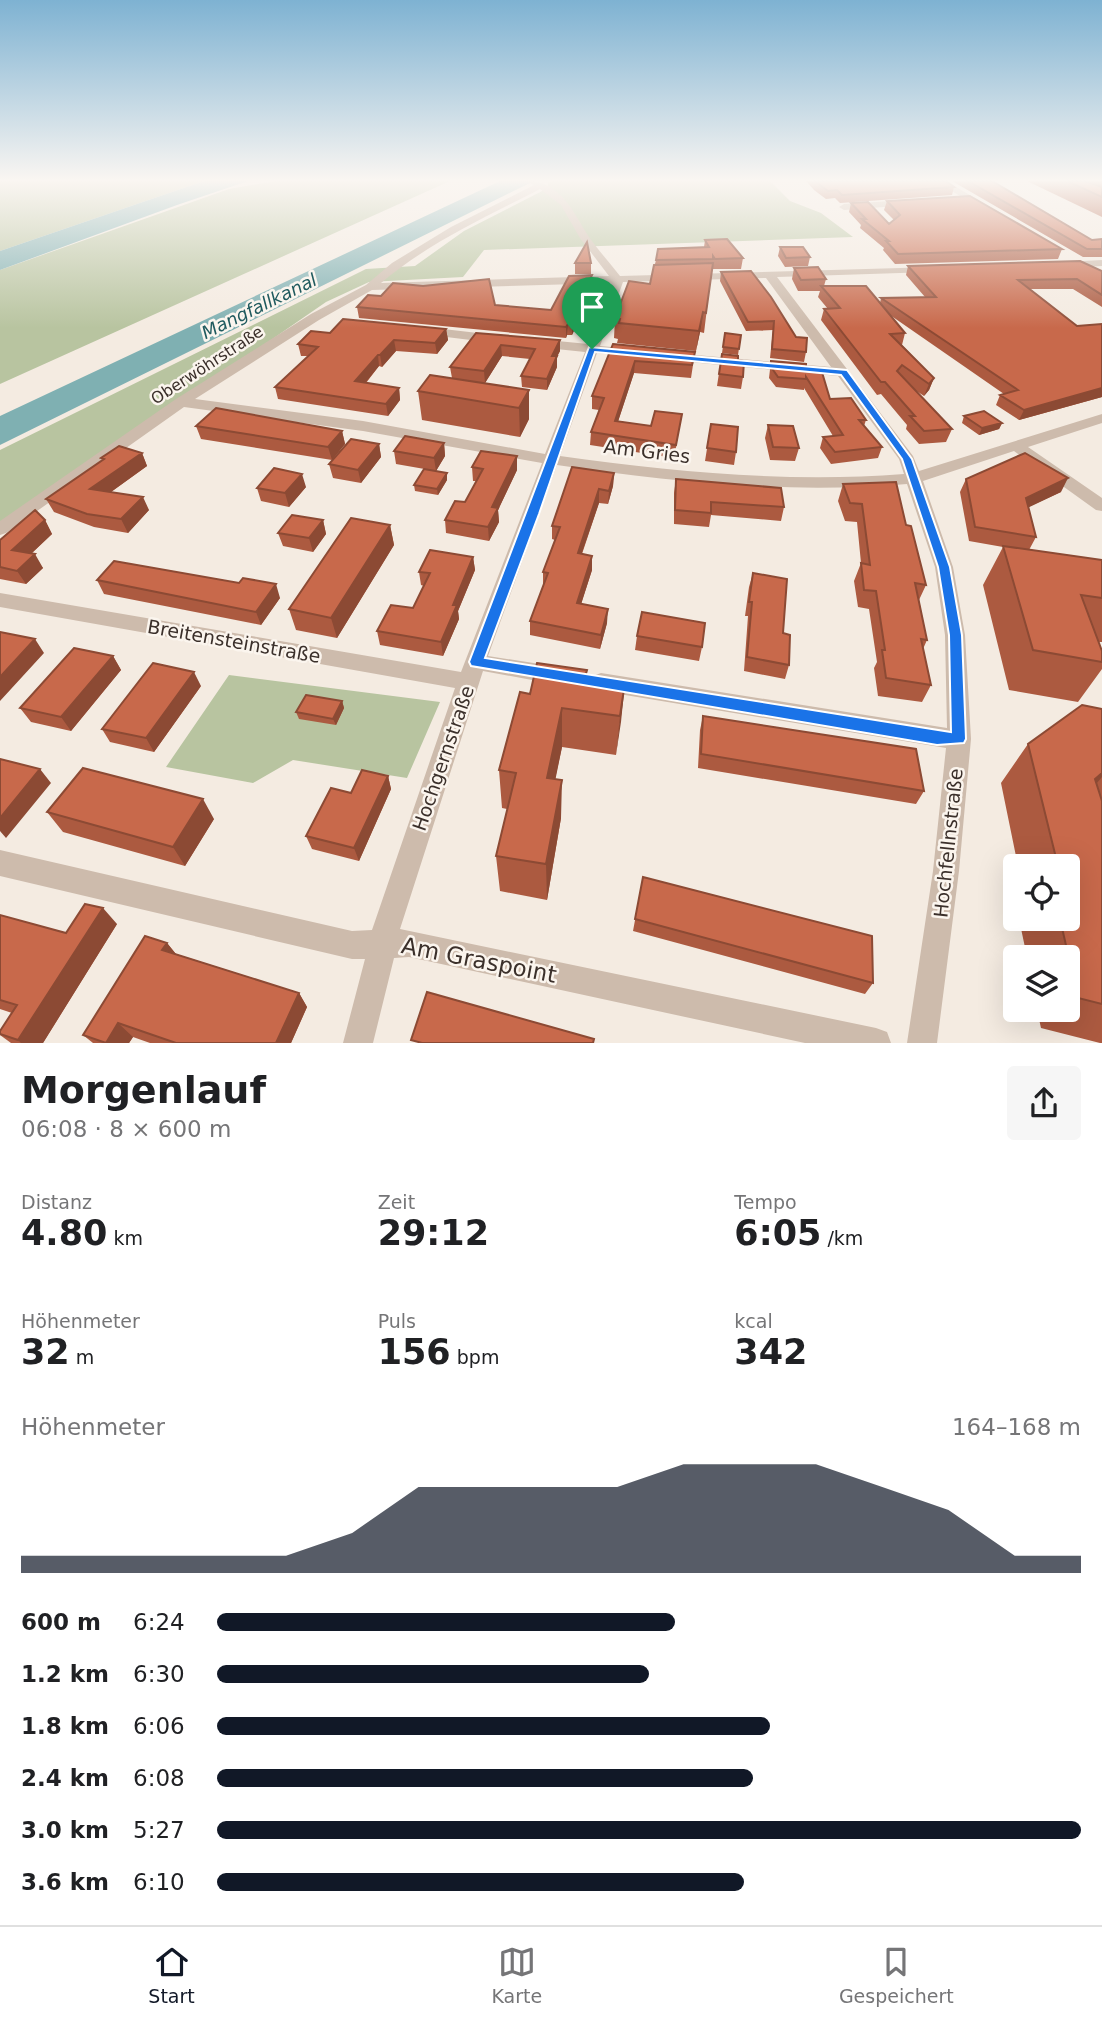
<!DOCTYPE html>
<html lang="de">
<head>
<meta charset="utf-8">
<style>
  body { margin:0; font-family:"DejaVu Sans",sans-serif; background:#f6f6f6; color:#202124; height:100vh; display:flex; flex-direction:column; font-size:26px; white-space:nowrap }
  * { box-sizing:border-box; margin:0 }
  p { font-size:23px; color:#757577 }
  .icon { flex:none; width:38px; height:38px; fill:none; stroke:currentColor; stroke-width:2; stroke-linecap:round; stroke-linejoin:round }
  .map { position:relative; height:1043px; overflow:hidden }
  .drawer { display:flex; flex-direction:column; background:#fff; flex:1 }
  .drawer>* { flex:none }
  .buttons { position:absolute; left:1003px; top:854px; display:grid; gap:14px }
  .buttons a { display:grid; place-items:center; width:77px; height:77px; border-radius:7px; background:#fff; box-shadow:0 7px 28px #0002; font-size:35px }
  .pin { position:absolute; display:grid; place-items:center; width:60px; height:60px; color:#fff; margin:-72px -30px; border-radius:50% 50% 50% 0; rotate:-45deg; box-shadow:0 0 7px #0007 }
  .pin .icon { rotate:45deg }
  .round { display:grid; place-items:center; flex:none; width:74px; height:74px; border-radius:7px; background:#f6f6f6 }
  .headline { display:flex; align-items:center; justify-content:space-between; height:119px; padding:0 21px }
  h1 { font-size:38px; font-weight:700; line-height:52px }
  .metrics { display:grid; grid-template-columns:repeat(3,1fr); gap:10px; height:119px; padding:7px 21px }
  .metrics div { display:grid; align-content:center }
  .metrics b { font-size:35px; font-weight:700 }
  .metrics small { font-size:19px; font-weight:400 }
  .metrics p { font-size:19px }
  .chart { height:196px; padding:14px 21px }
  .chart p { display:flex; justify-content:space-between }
  .chart svg { width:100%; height:126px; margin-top:7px; fill:#111827; opacity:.7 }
  ul { padding:0 21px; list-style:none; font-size:23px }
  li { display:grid; grid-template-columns:112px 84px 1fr; align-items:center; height:52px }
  li i { height:18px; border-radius:9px; background:#111827 }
  .tabs { display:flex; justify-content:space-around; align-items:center; height:98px; border-top:2px solid #e0e0e0; background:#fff; font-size:19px; color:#757577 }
  .tabs a { display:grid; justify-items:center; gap:4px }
  .tabs .on { color:#111827 }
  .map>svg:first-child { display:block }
</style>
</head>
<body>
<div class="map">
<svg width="1102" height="1043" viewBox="0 0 1102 1043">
  <rect width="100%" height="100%" fill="#f4ebe1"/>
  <path fill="#b8c4a0" d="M0,181H204L0,251Z
    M275,181H450L0,384V270L229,189Z
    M552,181H770L790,201L821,213L853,237L484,250L463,277L369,282L326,302L0,527V450L366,269L415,266L464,231L548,188V183Z
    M229,675L440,702L407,778L293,760L253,783L166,767Z"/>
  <path fill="#7fb0b2" d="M204,181H248L177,205L0,270V251Z
    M500,181H534L0,445V416Z"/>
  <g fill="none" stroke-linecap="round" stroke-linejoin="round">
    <path fill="#cdbbac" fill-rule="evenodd" d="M527,181C561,181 573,212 589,237C598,250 610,263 620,276L935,267V271L931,272L777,277L913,456L919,471L1102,414V423L1028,447L1102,498V511L1096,510L1014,451L923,481L953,567L965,635L971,739L959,871L937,1043H907L933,871L946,748L601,691L593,688L590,682L593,676L601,673L947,728L945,635L935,567L907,484C788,494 674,482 557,465L488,656L559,667L567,670L570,676L567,682L559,685L483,671L400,929L876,1028L887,1032L891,1043H805L409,957L394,958L373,1043H343L365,959H352L0,876V850L352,931L372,930L455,688L0,607V593L461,672L542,463L363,431L184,407L6,533L0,535V521L176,399L311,314L366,285L392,263L451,227L534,185ZM540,189L561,205L580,238L609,276L381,283C428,243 486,217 540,189ZM766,278L831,367L673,353L666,357L668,360L838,376L899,459L904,474C789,483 674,472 560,456L597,353L635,357L642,353L635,349L600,346L623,282ZM611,283L588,344L537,339L531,343L537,347L585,352L545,454L363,421L195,399L319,320L372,290Z
      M935,181H946L990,207L982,209Z
      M907,200L910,201V205L844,210L839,207L844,204Z
      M1102,260V266L1064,268L1059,265L1064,262Z
      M426,327L495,335L501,339L495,343L422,334L420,331Z"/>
  </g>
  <path fill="#ac5a40" d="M806,181H946L954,187L952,195L840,203L835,198L826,199L814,190Z
    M952,181H992L1092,240L1102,239V257H1083Z
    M1027,181H1102V217Z
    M887,201L1062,249L1058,259L895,264L883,250L884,248L860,228L861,225L849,212L851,203L889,224L894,220L884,210Z
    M705,240L743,258L741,269H713L712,267L704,333L700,332L696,351L617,343L618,339L614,338L615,318L650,284L656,260L704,247Z
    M780,247L810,257L808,266L785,267L778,256Z
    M575,263H591V274H575Z
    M908,266L1102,271V307L1073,289H1030L1077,326L1102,324V397L1019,420L996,405L1000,395L1004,394L890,315L905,333L902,345L934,378L929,390L924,396L915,390L952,429L946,442L919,444L906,429L907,425L881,394L877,395L821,320L824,309H828L818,297L820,291H798L792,279L794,268L826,279L824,286L880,303L881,298L925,297L906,275Z
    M721,272L796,337L806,352L804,362L770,358L773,330L746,331L720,281Z
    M592,285L583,304L582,313L572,335H567L566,338L359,318L357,307L495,305L551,310Z
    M446,329L448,340L437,354L396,351L382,367L379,366L366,383L399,388L400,400L388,416L278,399L275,387L308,356H301L298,344L330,333Z
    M476,333L560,340V351L557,356V367L547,390L522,387L521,376L530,359L502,356L485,383L452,379L529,390V419L520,437L422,420L418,391L452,378L450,367Z
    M725,333L741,335L738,355L722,353Z
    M613,344L695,352L691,378L634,373L618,421L651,426L682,414L674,458L590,445L591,432L599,410L592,409V396Z
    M722,354L738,360L743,377L741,389L717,386Z
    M771,361L806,368L830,399L866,420L864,426L882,447L878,458L831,464L820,448L823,437L833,436L804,388V390L776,387L769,378Z
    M964,416L1002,423L999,429L979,435L962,423Z
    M711,424L736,452L734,465L705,461Z
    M768,425L799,448L795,461L770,460L765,438Z
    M196,426L342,431L345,444L332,460L201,439Z
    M444,443L445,456L436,471L396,464L394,451Z
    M379,444L381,457L361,483L333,478L329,464Z
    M142,453L147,466L111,492L149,510L128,533L94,527L54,512L46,499L102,461L101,458Z
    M517,456V470L498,510L499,522L489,541L446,533L445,520L465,502L477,481H473L472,467Z
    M447,473V480L438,495L415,491L414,485Z
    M614,473L613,486L608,504L599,503L582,554L592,556V570L581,604L607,623L600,649L530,635V621L543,586V572L555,540L552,539V526Z
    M676,479L784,507L781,521L711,515L709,527L674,524V493Z
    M966,479L1061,492L1028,507L1036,537L1029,550L1102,560V642H1099L1102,651V669L1078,702L1009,690L983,585L1003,547L969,541L960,492Z
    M843,484L906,525L926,585L919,600L927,640L923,649L931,685L922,702L878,696L874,668L877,662L869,609L858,607L854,581L861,563L857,522L845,521L838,501Z
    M306,487L289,507L261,501L257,488Z
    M45,520L52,534L31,554L43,568L26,584L0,579V540Z
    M323,520L326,534L313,552L283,546L278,533Z
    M390,525L394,545L337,638L296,630L289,609Z
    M473,557L475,570L458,611L459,619L443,656L380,645L377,631L413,608L424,586L421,585L419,572Z
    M753,573L783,633L789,665L785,679L744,671L748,616H745L749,587Z
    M97,580L280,598L261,625L104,594Z
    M637,636L702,647L699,661L635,650Z
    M113,656L121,670L71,731L31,722L20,708Z
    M586,677L625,682L616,755L562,747L555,779L561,818L547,900L500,891L496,856L507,809L502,808L499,770L530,694Z
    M201,686L154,752L110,742L102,729Z
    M342,701L344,708L336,725L299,719L296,712Z
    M1102,709V1043H1100L1041,1028L1037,1010H1068V957H1027L1019,919H1068V866H1018L1001,783L1028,744Z
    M703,716L924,791L916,804L698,768L700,730Z
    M388,776L391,789L359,861L312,849L306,836L351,793Z
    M47,812L214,819L185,866L63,832Z
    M643,877L873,983L865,994L633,931Z
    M0,915L66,933L117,924L43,1043H11L0,1035V1031L12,1013L0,1009Z
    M167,943L176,954L299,993L307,1007L291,1043H150L133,1037L129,1043H93L83,1035Z"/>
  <path fill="#8c4a34" d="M592,275V285L583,304L582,313L572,335V324L579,302Z
    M703,312L700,332L696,351L699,331Z
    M568,324L567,335L566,338V327Z
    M446,329L448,340L437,354L435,343Z
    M394,340L396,351L382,367L380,355Z
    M560,340V351L552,367V356Z
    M501,345L502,356L485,383L484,371Z
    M378,355L379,366L357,393L355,381Z
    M557,356V367L547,390V379Z
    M635,361L634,373L614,434L615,421Z
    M934,378L929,390L924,396L929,384Z
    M399,388L400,400L388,416L386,404Z
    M1102,388V397L1019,420L1024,410Z
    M529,390V419L520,437L519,408Z
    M1002,423L999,429L979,435L982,428Z
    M342,431L345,444L332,460L328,447Z
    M444,443L445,456L436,471L434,458Z
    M379,444L381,457L361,483L358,470Z
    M142,453L147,466L97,502L90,489Z
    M517,456V470L498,510L499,522L489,541L488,527L492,507Z
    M447,473V480L438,495L437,489Z
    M614,473L613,486L608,504L609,491Z
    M302,474L306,487L289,507L285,493Z
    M1068,478L1061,492L1019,512L1026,498Z
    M599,489V503L577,567L578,553Z
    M143,497L149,510L128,533L121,519Z
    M45,520L52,534L20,564L12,550Z
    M323,520L326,534L313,552L309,538Z
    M390,525L394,545L337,638L331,618Z
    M35,554L43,568L26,584L17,571Z
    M592,556V570L577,617V603Z
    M473,557L475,570L458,611L459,619L443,656L441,642L453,605Z
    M276,584L280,598L261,625L256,612Z
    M608,609L607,623L600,649L601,635Z
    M35,639L44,653L0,701V677Z
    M113,656L121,670L71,731L61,717Z
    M194,672L201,686L154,752L146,738Z
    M625,682L621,722L616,755L620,716Z
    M342,701L344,708L336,725L333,719Z
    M562,708V747L548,816L547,778Z
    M40,769L51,783L6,838L0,831V818Z
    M1102,773V777L1080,803L1095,779Z
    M388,776L391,789L359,861L354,848Z
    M562,780L561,818L547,900L546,864Z
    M203,799L214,819L185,866L173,847Z
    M103,908L117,924L43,1043H21L18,1040Z
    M167,943L179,958L162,950Z
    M299,993L307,1007L291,1043H276Z
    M118,1023L133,1037L129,1043H106Z"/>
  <path fill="#c8694b" stroke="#8c4a34" stroke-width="2" d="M815,181H946L954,187L842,195L837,190L828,191Z
    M968,181H992L1092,240L1102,239V249H1087Z
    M1067,181H1085L1102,187V197Z
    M970,196L1062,249L898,254L886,241H889L862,219H866L851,203L868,202L889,224L900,215L887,201Z
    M727,239L743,258L715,259L713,256V259L656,260L658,249L709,247L705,240Z
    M587,242L591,263H575Z
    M780,247H803L810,257L786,258Z
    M1080,261L1102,271V295L1077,279L1018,280L1077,326L1102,324V388L1024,410L1000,395L1018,390L881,298L936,297L908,266Z
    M713,263L706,313L703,312L699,331L619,323L620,319L615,318L629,281L650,284L654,265Z
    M818,267L826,279L801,280L794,268Z
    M751,271L771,297L796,337L807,338L806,352L772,349L774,321L748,322L721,272Z
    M592,275L579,302H583L572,324H568L566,327L357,307L368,295L381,296L393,283L423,286L489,279L495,305L551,310L569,276Z
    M821,286H866L905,333L890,334L934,378L929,384L902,365L897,371L952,429L924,431L910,416H915L885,382H881L824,309L840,308Z
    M343,319L446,329L435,343L394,340L380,355H378L355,381L399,388L386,404L275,387L318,347L298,344L311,331L330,333Z
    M476,333L560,340L552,356H557L547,379L521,376L535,349L501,345L484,371L450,367Z
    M725,333L741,335L739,349L723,347Z
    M613,344L695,352L692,365L635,361L615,421L651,426L655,411L682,414L676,445L591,432L604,398L592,396Z
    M722,354L738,356V360L744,361L743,377L719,374Z
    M771,361L806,364V368L821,369L830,399L851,398L866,420H859L882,447L835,452L823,437L843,435L806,377V379L778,377L771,367Z
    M430,375L529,390L519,408L418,391Z
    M216,408L342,431L328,447L196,426Z
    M984,411L1002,423L982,428L964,416Z
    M711,424L738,427L736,452L707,448Z
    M768,425L793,426L799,448L773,447Z
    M405,436L444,443L434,458L394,451Z
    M351,439L379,444L358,470L329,464Z
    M119,446L142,453L90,489L143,497L121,519L87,514L46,499L104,459L101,458Z
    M481,451L517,456L492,507L498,508L488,527L445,520L455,501L465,502L483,469L472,467Z
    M1025,453L1068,478L1026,498L1036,537L975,527L966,479Z
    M572,467L614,473L609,491L599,489L578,553L592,556L577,603L608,609L601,635L530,621L548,573L543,572L560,527L552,526Z
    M274,468L302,474L285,493L257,488Z
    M424,469L447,473L437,489L414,485Z
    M676,479L781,488L784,507L711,502V513L675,510Z
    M896,482L906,525L911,526L926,585L915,583L927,640L921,639L931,685L886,678L882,650H885L876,591L864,590L861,563L870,565L862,504L850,503L843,484Z
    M35,510L45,520L12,550L35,554L17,571L0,567V540Z
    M292,515L323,520L309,538L278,533Z
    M351,518L390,525L331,618L289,609Z
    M1003,546L1102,560V598L1081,595L1102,651V662L1033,650Z
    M430,550L473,557L453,605H457L441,642L377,631L391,605L413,608L430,573L419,572Z
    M114,561L239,583L243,578L276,584L256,612L97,580Z
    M753,573L787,579L783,633L790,635L789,665L747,657L752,602H749Z
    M642,612L705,623L702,647L637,636Z
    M0,632L35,639L0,677Z
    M74,648L113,656L61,717L20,708Z
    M153,663L194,672L146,738L102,729Z
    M537,663L587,670L585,677L625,682L620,716L562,708L547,778L562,780L546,864L496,856L516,773L499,770L520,692L530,694Z
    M306,695L342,701L333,719L296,712Z
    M1082,705L1102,709V773L1095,779L1102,801V1004L1078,998L1060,919H1068V866H1058L1028,744Z
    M703,716L916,749L924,791L701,754Z
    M0,759L40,769L0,818Z
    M83,768L203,799L173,847L47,812Z
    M362,770L388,776L354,848L306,836L331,788L351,793Z
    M643,877L872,936L873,983L635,919Z
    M85,904L103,908L18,1040L0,1034V1031L17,1005L0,1000V915L66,933Z
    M145,936L167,943L162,950L299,993L276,1043H176L118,1023L106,1043L83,1035Z
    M427,992L594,1039L593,1043H422L411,1040Z"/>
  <linearGradient id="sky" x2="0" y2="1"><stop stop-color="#7eb2d2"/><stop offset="0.55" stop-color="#faf6f2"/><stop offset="1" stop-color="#faf6f2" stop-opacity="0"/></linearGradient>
  <rect width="1102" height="328" fill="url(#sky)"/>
  <path fill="#1a73e8" stroke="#fff" stroke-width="2" fill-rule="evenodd" d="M589,347L847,370L912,459L950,567L962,635L966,739L964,743L937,745L471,666L469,662ZM595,352L841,375L902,459L938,567L949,635L951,732L485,658L539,514Z"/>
  <g text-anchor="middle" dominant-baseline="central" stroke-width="5" stroke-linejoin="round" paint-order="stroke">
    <g font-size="16" fill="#3b302b" stroke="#fbf5ee">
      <text transform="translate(207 365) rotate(-33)">Oberwöhrstraße</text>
    </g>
    <g font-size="18" font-style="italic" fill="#1f5a5e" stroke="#fbf5ee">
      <text transform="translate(259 306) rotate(-26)">Mangfallkanal</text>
    </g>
    <g font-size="19" fill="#3b302b" stroke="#fbf5ee">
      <text transform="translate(647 451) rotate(7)">Am Gries</text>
      <text transform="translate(234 641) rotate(10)">Breitensteinstraße</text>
      <text transform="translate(443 758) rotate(-71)">Hochgernstraße</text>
      <text transform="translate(948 843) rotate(-84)">Hochfellnstraße</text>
    </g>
    <g font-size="23" fill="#3b302b" stroke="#fbf5ee">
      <text transform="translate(479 960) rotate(11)">Am Graspoint</text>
    </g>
  </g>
</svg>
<div class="buttons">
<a><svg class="icon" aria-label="locate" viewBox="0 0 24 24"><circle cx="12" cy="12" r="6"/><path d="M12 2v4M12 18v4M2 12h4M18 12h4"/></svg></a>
<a><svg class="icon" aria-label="layers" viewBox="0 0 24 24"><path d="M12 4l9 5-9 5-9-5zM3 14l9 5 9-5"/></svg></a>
</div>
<div class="pin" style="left:592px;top:349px;background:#1e9e55"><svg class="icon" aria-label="arrive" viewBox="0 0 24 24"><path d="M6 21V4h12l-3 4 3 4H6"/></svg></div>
</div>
<section class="drawer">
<div class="headline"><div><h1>Morgenlauf</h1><p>06:08 · 8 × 600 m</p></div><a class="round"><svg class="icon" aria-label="share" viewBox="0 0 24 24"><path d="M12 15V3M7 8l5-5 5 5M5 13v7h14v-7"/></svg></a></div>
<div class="metrics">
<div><p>Distanz</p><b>4.80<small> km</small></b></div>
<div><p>Zeit</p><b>29:12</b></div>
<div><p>Tempo</p><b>6:05<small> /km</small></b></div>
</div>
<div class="metrics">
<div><p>Höhenmeter</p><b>32<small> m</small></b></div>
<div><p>Puls</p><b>156<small> bpm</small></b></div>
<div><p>kcal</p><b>342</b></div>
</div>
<div class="chart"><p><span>Höhenmeter</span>164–168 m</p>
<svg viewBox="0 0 160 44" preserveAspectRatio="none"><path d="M0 44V38L10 38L20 38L30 38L40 38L50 30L60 14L70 14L80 14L90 14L100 6L110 6L120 6L130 14L140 22L150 38L160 38V44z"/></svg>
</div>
<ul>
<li><b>600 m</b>6:24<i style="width:53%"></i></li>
<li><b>1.2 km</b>6:30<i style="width:50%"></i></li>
<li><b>1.8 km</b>6:06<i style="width:64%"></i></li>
<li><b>2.4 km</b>6:08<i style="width:62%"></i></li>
<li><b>3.0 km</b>5:27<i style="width:100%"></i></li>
<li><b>3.6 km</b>6:10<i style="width:61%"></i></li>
</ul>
</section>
<nav class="tabs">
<a class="on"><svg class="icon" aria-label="home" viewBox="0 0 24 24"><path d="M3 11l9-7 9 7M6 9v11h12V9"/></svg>Start</a>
<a><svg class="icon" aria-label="map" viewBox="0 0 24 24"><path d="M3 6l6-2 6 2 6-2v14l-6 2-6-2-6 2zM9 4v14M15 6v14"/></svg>Karte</a>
<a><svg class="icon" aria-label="saved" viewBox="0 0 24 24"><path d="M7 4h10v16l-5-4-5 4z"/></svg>Gespeichert</a>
</nav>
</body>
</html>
